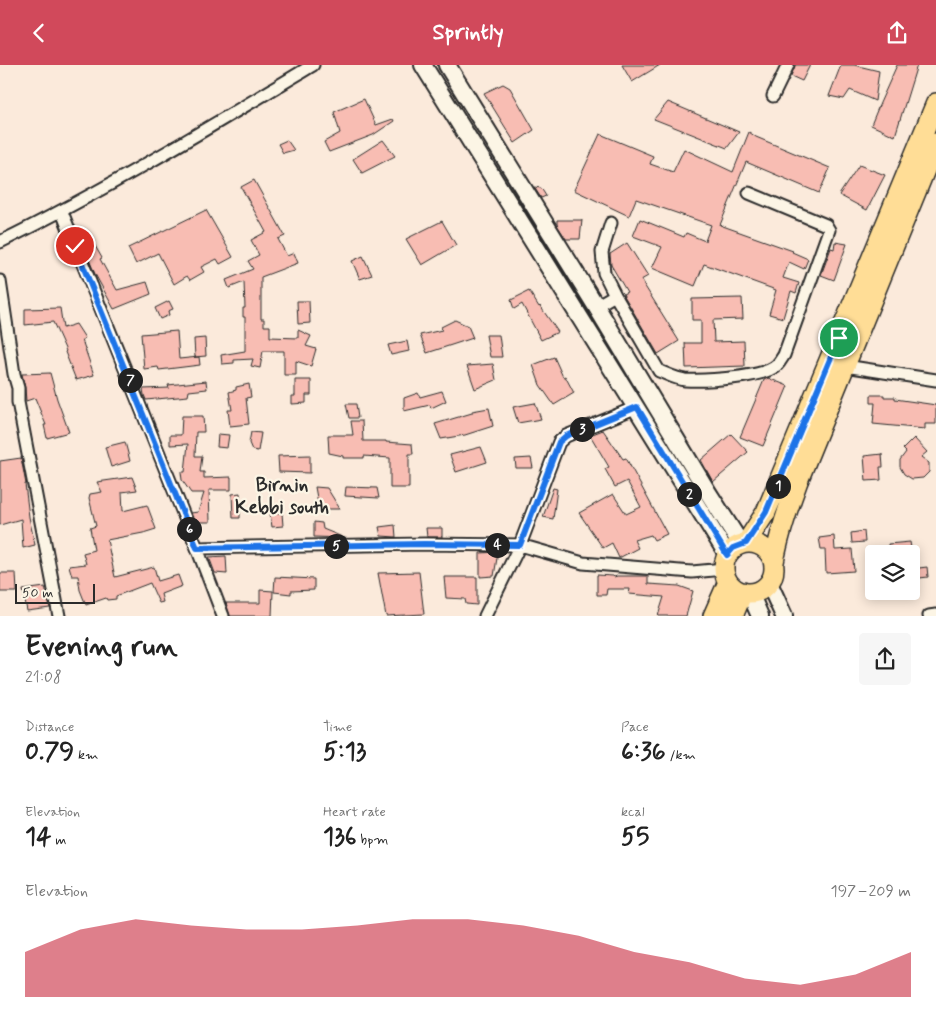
<!DOCTYPE html>
<html lang="en">
<head>
<meta charset="utf-8">
<style>
  body { margin:0; font-family:Mynerve,sans-serif; background:#f6f6f6; color:#222; height:100vh; display:flex; flex-direction:column; font-size:19px; white-space:nowrap }
  * { box-sizing:border-box; margin:0 }
  p { font-size:16px; color:#767676 }
  .icon { flex:none; width:28px; height:28px; fill:none; stroke:currentColor; stroke-width:2; stroke-linecap:round; stroke-linejoin:round }
  .map { position:relative; height:551px; overflow:hidden }
  .drawer { display:flex; flex-direction:column; background:#fff; flex:1 }
  .drawer>* { flex:none }
  .buttons { position:absolute; left:865px; top:480px; display:grid; gap:10px }
  .buttons a { display:grid; place-items:center; width:55px; height:55px; border-radius:5px; background:#fff; box-shadow:0 2px 12px #0003; font-size:25px }
  .scale { position:absolute; left:15px; bottom:12px; width:80px; box-sizing:border-box; padding-left:5px; border:2px solid #2b2b2b; border-top:0; font-size:14px; line-height:18px; white-space:nowrap; color:#2b2b2b; -webkit-text-stroke:4px #fcf5e5; paint-order:stroke }
  .pin { position:absolute; display:grid; place-items:center; width:42px; height:42px; color:#fff; margin:-21px; border:2px solid #fff; border-radius:50%; box-shadow:0 1px 5px #0007 }
  .km { position:absolute; width:25px; height:25px; margin:-12px; border-radius:50%; background:#222; color:#fff; font-size:14px; line-height:25px; text-align:center }
  .round { display:grid; place-items:center; flex:none; width:52px; height:52px; border-radius:5px; background:#f6f6f6 }
  .overview { display:flex; align-items:center; justify-content:space-between; height:85px; padding:0 25px }
  h1 { font-size:28px; font-weight:700; line-height:38px }
  .metrics { display:grid; grid-template-columns:repeat(3,1fr); gap:8px; height:85px; padding:5px 25px }
  .metrics div { display:grid; align-content:center }
  .metrics b { font-size:25px; font-weight:700 }
  .metrics small { font-size:14px; font-weight:400 }
  .metrics p { font-size:14px }
  .chart { height:140px; padding:10px 25px }
  .chart p { display:flex; justify-content:space-between }
  .chart svg { width:100%; height:90px; margin-top:5px; fill:#d1495b; opacity:.7 }
  header { display:flex; justify-content:space-between; align-items:center; height:65px; padding:0 25px; background:#d1495b; color:#fff; font-size:22px; font-weight:700 }
  .map>svg:first-child { display:block }
</style>
</head>
<body>
<header><svg class="icon" aria-label="back" viewBox="0 0 24 24"><path d="M15 5l-7 7 7 7"/></svg>Sprintly<svg class="icon" aria-label="share" viewBox="0 0 24 24"><path d="M12 15V3M7 8l5-5 5 5M5 13v7h14v-7"/></svg></header>
<div class="map">
<svg width="936" height="551" viewBox="0 0 936 551">
  <rect width="100%" height="100%" fill="#fbeadb"/>
  <filter id="ink" filterUnits="userSpaceOnUse"><feTurbulence type="fractalNoise" baseFrequency=".02" numOctaves="2"/><feDisplacementMap in="SourceGraphic" scale="10" xChannelSelector="R" yChannelSelector="G"/><feConvolveMatrix kernelMatrix="1 2 1 2 8 2 1 2 1" color-interpolation-filters="sRGB"/></filter>
  <g filter="url(#ink)">
    <path fill="#f8bdb3" stroke="#2b2b2b" d="M622,0H660L632,17Z
      M795,0H810L802,16L791,11Z
      M841,0H854L879,6L875,36L850,25L844,34L829,31Z
      M897,0H917L895,71L871,60L880,38Z
      M503,19L510,23L534,65L515,78L484,28Z
      M364,34L376,60L393,54L394,56L373,70L329,87L324,77L340,68L334,47Z
      M668,37L739,67L727,83L654,54Z
      M749,67L756,72L830,103L819,128L746,97L720,160L793,186L792,187L808,194L804,204L789,197L783,213L799,218L796,228L791,226L783,253L769,249L776,225L704,199L695,221L652,203L662,182L633,171L640,154L684,172L686,168L705,176L711,160L636,134L629,151L574,125L600,69L653,91L650,99L673,107L684,84L733,107Z
      M287,75L294,85L283,88L278,79Z
      M383,75L395,91L362,108L353,94Z
      M859,100L885,110L867,145L839,130Z
      M254,115L285,171L278,174L287,191L294,188L298,198L261,212V254H264V261H270V272L298,273V265L311,271L306,281L316,284L311,301L296,296V310H284V286H263L260,303L251,301L253,294L234,295V298L222,299L221,290L245,286V252H243V243H245L244,217L229,223L226,215L253,204L248,196L259,190L251,175L266,167L241,122Z
      M534,122L541,123L546,131L541,133Z
      M206,145L233,192L220,199L217,194L201,202L204,207L190,215L187,211L174,219L158,188L136,199L128,183Z
      M557,155H582L580,174H566L557,160Z
      M442,156L456,180L422,200L406,174Z
      M91,174L102,193L100,194L117,225L147,217L151,229L114,244L95,209L82,178Z
      M835,177L847,179L834,215L821,210L831,183L834,184Z
      M627,178L648,211L641,215L679,276L658,289L623,229L627,227L611,200L610,189Z
      M363,191L372,210L360,214L352,196Z
      M529,226L539,242L540,241L558,267L541,275L522,239L514,244L511,235Z
      M742,233L743,254L713,255L714,277L744,276L745,301L686,303L685,278H701V255H692V234Z
      M169,236L173,244L168,246L169,250L160,254L155,243Z
      M297,236H309L310,258L298,259Z
      M60,243L63,263L76,259L85,273L82,275L94,310L76,315L65,287L66,286L53,257L25,260V244Z
      M455,255L468,261L473,273L427,288L420,270L442,265L441,262Z
      M177,266L179,294L199,292L200,300L159,305L158,302L144,304L141,269Z
      M486,270H499L502,292H490Z
      M205,273L206,291L195,292L194,274Z
      M407,276L409,286L391,290L388,280Z
      M554,292L563,312L565,311L574,328L554,340L540,320L533,300Z
      M493,299L496,315L475,324L467,301Z
      M50,308L57,334L69,367L47,373L44,360H46L35,333L26,336L25,323L22,309Z
      M768,313L788,321L763,381L740,372L764,315Z
      M295,315H311V330H306V338L292,339V331H295Z
      M206,316L207,324L189,326L188,331L146,335L144,330L143,324L169,323L168,320Z
      M249,319L251,332L246,333L249,359L230,361L228,345H232L229,327L236,325V322Z
      M442,326L446,336L431,343L430,340L404,346V333L418,328L420,332Z
      M871,330H884V332H895V334L936,340V359H925V364L873,359L875,338H871Z
      M535,338L541,354L518,358L513,342Z
      M346,339H356L358,353H349Z
      M489,343L493,361L465,370L441,374L435,359L472,348V346Z
      M182,351H203L204,367H196L195,391H202L200,407H204V413L231,412V425H209L210,457H195L191,448L198,447L204,428H191L182,415L181,407H185L188,379L170,380V370H181Z
      M351,356H362L363,376H386V377L412,379L413,389H409V423H390V393L364,391V393H343V391L329,388L328,370H353Z
      M603,365L623,394L626,393L667,469L654,475L651,470L634,475L638,483L619,493L612,478L603,483L579,448L613,429L626,449L641,442L627,416L615,422L605,404L609,402L590,370Z
      M251,367L261,368L258,386L252,385L249,378Z
      M218,369L229,370L227,383L217,382Z
      M731,369L748,387L713,417L701,395Z
      M914,373L927,387L921,392L929,398V407L923,413L912,414L904,409L900,402V395L906,387L903,384Z
      M125,377L130,396L111,402L105,382Z
      M481,382L487,397L456,407L450,390Z
      M882,389L883,402H880L881,415L866,416L864,391Z
      M310,390V408L279,407L278,391Z
      M21,393L26,419H25L29,452L35,480L23,483L21,454L0,460V396Z
      M531,393L533,403H516L515,394Z
      M132,412L137,425L122,427L123,446L147,440L156,464L143,468L107,475L115,512L154,502L158,516L178,510L182,521L161,529L163,537L159,538L150,518L116,531V534L107,535L106,533L86,540L80,525L78,511H72L69,501L86,499L83,488L94,485L90,463L96,461L89,433L90,429L102,427L97,417Z
      M315,422L327,423L340,444H319Z
      M346,422L377,423L379,433L345,431Z
      M553,423L557,424L553,454L543,452Z
      M240,428V453H233L232,429Z
      M270,448H282L283,461L272,462Z
      M314,457L322,458L323,464L345,473L314,472Z
      M395,460L396,472L381,471L379,462Z
      M426,463H442V472H427Z
      M864,466L865,477L852,478L851,468Z
      M834,471L835,485L852,484L854,506L826,508L825,484H821L819,473Z
      M910,477L912,489H889L888,479Z
      M498,487L494,511L480,512V488Z
      M226,491L227,509L215,508L209,492Z
      M927,502L928,512L911,514V504Z
      M419,507L424,549L386,551L378,508Z
      M0,508H16L17,527H0Z
      M597,510L613,511L614,512L617,511H648V519L679,521L693,526L686,551H658L664,532L629,529L630,524H607L606,530H597Z
      M275,512L314,514V525L291,526V529L274,527Z
      M444,512H477V540L466,539L465,534L446,533Z
      M45,522L50,543L27,546L23,525Z
      M260,525L273,526L272,551H230L226,538H260Z"/>
    <g fill="none" stroke-linecap="round" stroke-linejoin="round">
      <defs>
        <path id="street" d="M773,31L788,0
          M62,147L197,483L223,551
          M611,158L602,187L604,208L615,230
          M0,177C108,124 210,62 313,0
          M0,216L14,309L18,323V337L59,551
          M596,241L615,230L659,306C667,309 676,314 685,315C705,316 764,313 777,300C780,297 782,293 784,290L829,165L826,160L749,128
          M845,301L936,315
          M197,483L424,479L520,480L583,498L692,507L724,504
          M485,551L520,480L559,377L566,371L637,342
          M929,551L936,550"/>
        <path id="secondary" d="M423,0L727,489
          M447,0L596,241L709,429L741,479
          M769,518L784,551
          M750,528L760,551"/>
        <path id="primary" d="M724 503a25 25 0 1 1 50 0a25 25 0 1 1-50 0Z
          M746,478L766,447L936,38
          M774,497C779,469 788,443 798,416L936,78
          M713,551L728,517
          M733,551L743,527"/>
      </defs>
      <use href="#street" stroke="#2b2b2b" stroke-width="15"/>
      <use href="#secondary" stroke="#2b2b2b" stroke-width="20"/>
      <use href="#primary" stroke="#2b2b2b" stroke-width="22"/>
      <use href="#street" stroke="#fcf5e5" stroke-width="11"/>
      <use href="#secondary" stroke="#fcf5e5" stroke-width="16"/>
      <use href="#primary" stroke="#ffdd96" stroke-width="19"/>
    </g>
  </g>
  <g fill="none" stroke-linecap="round" stroke-linejoin="round" filter="url(#ink)">
    <defs>
      <path id="route" d="M75,181L197,483L424,479L520,480L559,377L566,371L637,342L727,490L733,483L746,478L766,447L839,273"/>
    </defs>
    <use href="#route" stroke="#fff" stroke-width="10"/>
    <use href="#route" stroke="#1a73e8" stroke-width="6"/>
  </g>
  <g text-anchor="middle" dominant-baseline="central" stroke-width="4.5" stroke-linejoin="round" paint-order="stroke">
    <g font-size="19" font-weight="bold" fill="#2b2b2b" stroke="#fcf5e5">
      <text x="282" y="420">Birnin<tspan x="282" dy="22">Kebbi south</tspan></text>
    </g>
  </g>
</svg>
<div class="buttons">
<a><svg class="icon" aria-label="layers" viewBox="0 0 24 24"><path d="M12 4l9 5-9 5-9-5zM3 14l9 5 9-5"/></svg></a>
</div>
<div class="scale">50 m</div>
<div class="pin" style="left:839px;top:273px;background:#1e9e55"><svg class="icon" aria-label="arrive" viewBox="0 0 24 24"><path d="M6 21V4h12l-3 4 3 4H6"/></svg></div>
<div class="pin" style="left:75px;top:181px;background:#d93025"><svg class="icon" aria-label="check" viewBox="0 0 24 24"><path d="M5 12l5 5 9-10"/></svg></div>
<b class="km" style="left:778px;top:421px">1</b>
<b class="km" style="left:689px;top:429px">2</b>
<b class="km" style="left:582px;top:364px">3</b>
<b class="km" style="left:497px;top:480px">4</b>
<b class="km" style="left:336px;top:481px">5</b>
<b class="km" style="left:189px;top:464px">6</b>
<b class="km" style="left:130px;top:315px">7</b>
</div>
<section class="drawer">
<div class="overview"><div><h1>Evening run</h1><p>21:08</p></div><a class="round"><svg class="icon" aria-label="share" viewBox="0 0 24 24"><path d="M12 15V3M7 8l5-5 5 5M5 13v7h14v-7"/></svg></a></div>
<div class="metrics">
<div><p>Distance</p><b>0.79<small> km</small></b></div>
<div><p>Time</p><b>5:13</b></div>
<div><p>Pace</p><b>6:36<small> /km</small></b></div>
</div>
<div class="metrics">
<div><p>Elevation</p><b>14<small> m</small></b></div>
<div><p>Heart rate</p><b>136<small> bpm</small></b></div>
<div><p>kcal</p><b>55</b></div>
</div>
<div class="chart"><p><span>Elevation</span>197–209 m</p>
<svg viewBox="0 0 160 44" preserveAspectRatio="none"><path d="M0 44V22L10 11L20 6L30 9L40 11L50 11L60 9L70 6L80 6L90 9L100 14L110 22L120 27L130 35L140 38L150 33L160 22V44z"/></svg>
</div>
</section>
</body>
</html>
